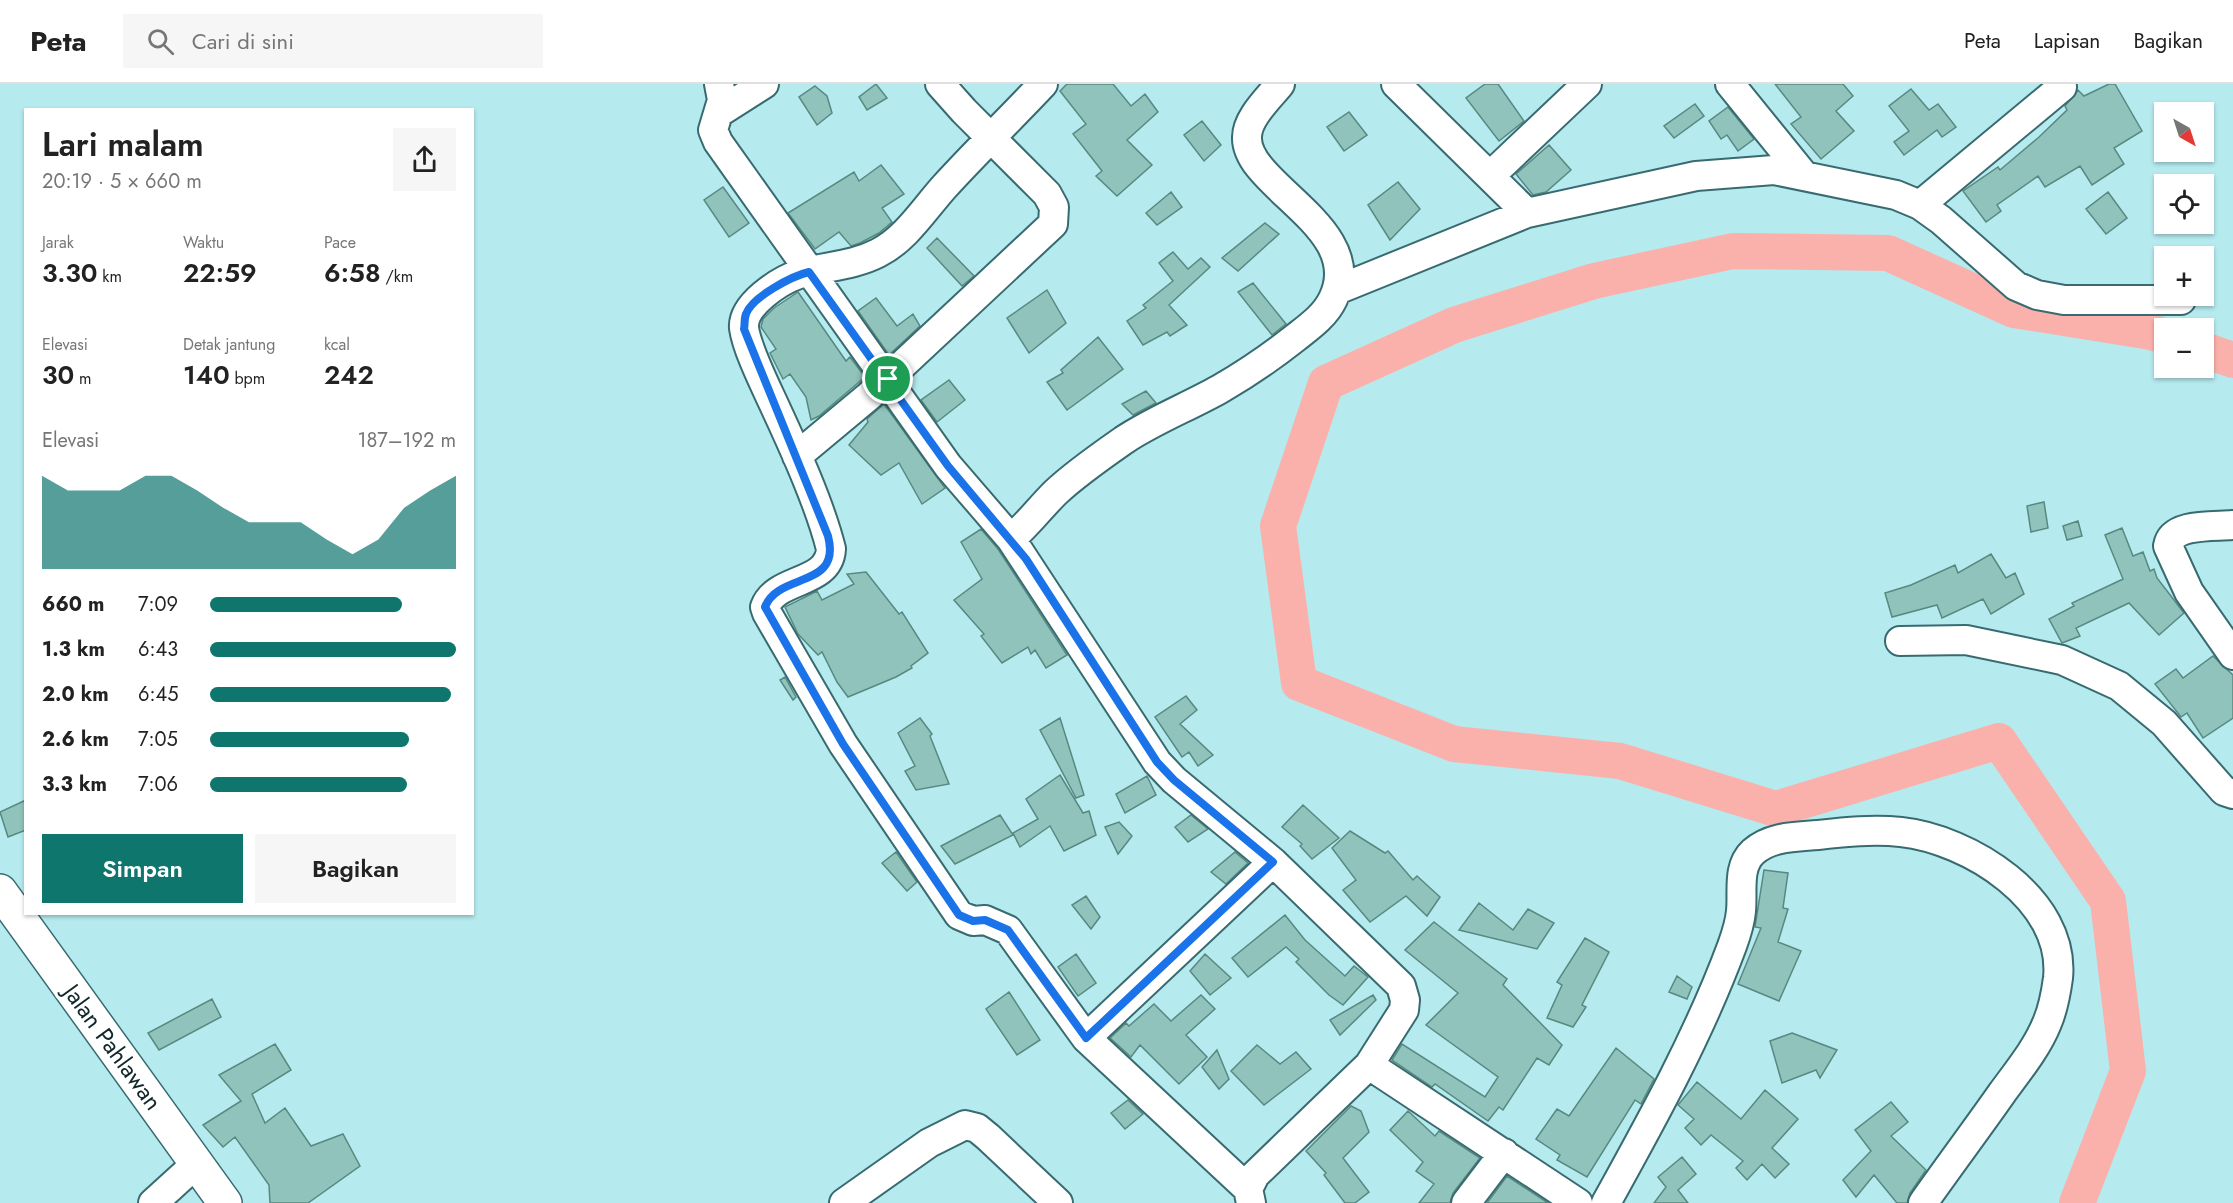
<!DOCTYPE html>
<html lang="id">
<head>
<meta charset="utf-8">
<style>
  body { margin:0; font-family:Jost,sans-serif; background:#f6f6f6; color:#222; height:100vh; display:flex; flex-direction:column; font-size:22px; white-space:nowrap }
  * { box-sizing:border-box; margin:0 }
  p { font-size:20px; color:#767676 }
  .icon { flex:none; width:33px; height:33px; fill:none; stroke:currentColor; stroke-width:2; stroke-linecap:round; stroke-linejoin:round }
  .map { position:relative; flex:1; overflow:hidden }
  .sheet { position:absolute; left:24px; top:24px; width:450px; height:807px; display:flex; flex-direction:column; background:#fff; border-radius:0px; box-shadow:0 2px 4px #0004 }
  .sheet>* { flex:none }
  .needle { width:39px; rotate:141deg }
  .tools { position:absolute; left:2154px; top:18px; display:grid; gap:12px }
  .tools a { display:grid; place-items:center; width:60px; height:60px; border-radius:0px; background:#fff; box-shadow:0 2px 4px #0004; font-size:30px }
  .pin { position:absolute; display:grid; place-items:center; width:51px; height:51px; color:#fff; margin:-26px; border:3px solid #fff; border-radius:50%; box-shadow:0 2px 6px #0007 }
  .round { display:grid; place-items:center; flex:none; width:63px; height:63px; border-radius:0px; background:#f6f6f6 }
  .head { display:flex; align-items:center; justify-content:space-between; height:102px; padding:0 18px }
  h1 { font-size:33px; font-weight:600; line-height:45px }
  .stats { display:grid; grid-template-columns:repeat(3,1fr); gap:9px; height:102px; padding:6px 18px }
  .stats div { display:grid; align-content:center }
  .stats b { font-size:26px; font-weight:600 }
  .stats small { font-size:16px; font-weight:400 }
  .stats p { font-size:16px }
  .chart { height:168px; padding:12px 18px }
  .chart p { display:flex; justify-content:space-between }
  .chart svg { width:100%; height:108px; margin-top:6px; fill:#0f766e; opacity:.7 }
  .primary-button { display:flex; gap:12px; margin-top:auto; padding:12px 18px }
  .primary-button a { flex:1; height:69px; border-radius:0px; background:#0f766e; color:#fff; font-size:24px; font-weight:600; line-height:69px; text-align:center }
  .primary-button a+a { background:#f6f6f6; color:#222 }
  ul { padding:0 18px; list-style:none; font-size:20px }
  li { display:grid; grid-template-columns:96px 72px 1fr; align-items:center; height:45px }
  li i { height:15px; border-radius:8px; background:#0f766e }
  header { display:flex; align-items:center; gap:36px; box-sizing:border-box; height:84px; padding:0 30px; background:#fff; border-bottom:2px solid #e0e0e0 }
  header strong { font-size:28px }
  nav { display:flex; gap:33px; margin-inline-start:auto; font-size:21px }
  .search { width:420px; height:54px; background:#f6f6f6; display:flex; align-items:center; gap:15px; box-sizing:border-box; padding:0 21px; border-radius:0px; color:#767676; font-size:22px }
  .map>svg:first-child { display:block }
</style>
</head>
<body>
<header>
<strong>Peta</strong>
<div class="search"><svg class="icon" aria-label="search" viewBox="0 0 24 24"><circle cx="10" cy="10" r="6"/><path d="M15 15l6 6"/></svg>Cari di sini</div>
<nav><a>Peta</a><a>Lapisan</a><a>Bagikan</a></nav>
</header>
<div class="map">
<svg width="2233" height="1119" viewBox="0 0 2233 1119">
  <rect width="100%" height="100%" fill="#b5eaef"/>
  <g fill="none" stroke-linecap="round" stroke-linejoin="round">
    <path stroke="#fbb1ab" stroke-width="36" d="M2204,266L2233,276
      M2077,1119L2128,987L2108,817L1999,657L1776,725L1620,677L1454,660L1299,599L1278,442L1326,299L1454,241L1594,197L1733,167L1888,169L2014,226L2151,248L2164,252"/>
  </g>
  <path fill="#90c3bb" stroke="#578981" stroke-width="1.5" d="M876,0L887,14L867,26L859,13Z
    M1067,0H1113L1131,22L1145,10L1158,28L1127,56L1152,81L1117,112L1096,92L1102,87L1073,50L1086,40L1060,7Z
    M1485,0H1498L1524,37L1499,57L1466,14Z
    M1775,0H1843L1853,12L1836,27L1854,47L1821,75L1791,40L1801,33Z
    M2109,0H2115L2142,47L2114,64L2124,80L2092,101L2080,82L2045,103L2038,92L1997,121L2001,127L1986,138L1963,107L1998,83L2000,86L2039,53L2067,26L2065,22L2078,6L2084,12Z
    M815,2L827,12L832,29L817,41L799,13Z
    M1911,5L1929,26L1938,20L1956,43L1942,53L1937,46L1904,71L1894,58L1909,47L1889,22Z
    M1695,20L1704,32L1674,54L1664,42Z
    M1728,23L1754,55L1738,67L1727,51L1721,55L1709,37Z
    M1349,28L1367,51L1344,67L1327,43Z
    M1202,37L1221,61L1204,77L1184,51Z
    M1549,61L1571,86L1546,108L1533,111L1516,90Z
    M881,81L904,110L882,124L892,138L879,149L860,159L851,162L839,148L815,165L788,129L854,88L859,97Z
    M1398,98L1420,125L1390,156L1368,121Z
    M723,103L749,139L729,153L704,116Z
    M1171,108L1182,123L1157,141L1146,129Z
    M2108,108L2127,134L2106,150L2086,125Z
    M1265,139L1279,150L1238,187L1222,174Z
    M937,154L974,192L962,202L927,164Z
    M1173,168L1188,185L1201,174L1210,183L1169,221L1187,241L1170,252L1167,248L1143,261L1127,237L1146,224L1143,221L1173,197L1159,179Z
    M1253,199L1286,240L1272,251L1238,208Z
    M1047,206L1066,239L1029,269L1007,234Z
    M798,208L846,277L850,273L865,293L819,332L811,336L806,313L790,290L783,295L770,269L776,265L761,243L763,235L774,224Z
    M876,214L897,242L913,230L920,242L889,271L858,227Z
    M1098,253L1123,285L1067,326L1047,298L1063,289L1061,286Z
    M949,296L965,316L937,338L921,316Z
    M1146,307L1156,319L1133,331L1122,320Z
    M884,320L945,404L922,420L899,379L881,391L849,361L868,338L867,335Z
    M2044,418L2048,444L2031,448L2027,422Z
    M2078,437L2082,452L2067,456L2063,442Z
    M2122,444L2133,472L2143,468L2150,487L2154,485L2157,494L2184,529L2159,551L2129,519L2076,544L2080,552L2062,559L2049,535L2074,522L2072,519L2123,495L2105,451Z
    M981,445L998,465L1067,571L1046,584L1035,566L1031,570L1028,563L1002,579L981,552L984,550L954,516L982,495L961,458Z
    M1991,470L2006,494L2015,489L2024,510L1991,530L1983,515L1942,534L1937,521L1892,533L1885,509L1911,501L1955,481L1958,489Z
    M866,488L899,530L902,528L928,569L911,582L912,584L896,593L848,613L837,598L822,568L818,571L798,550L785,523L817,507L822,516L854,500L847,490Z
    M2213,572L2233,591V634L2203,654L2187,629L2181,633L2155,600L2176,585L2183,594Z
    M785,593L796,613L793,616L780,596Z
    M1186,612L1197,626L1180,640L1213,671L1198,682L1189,668L1182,673L1155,633Z
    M920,634L932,650L930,652L949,700L916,706L905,687L915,682L898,649Z
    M1060,634L1084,711L1076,714L1040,646Z
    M1060,691L1083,729L1089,727L1096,751L1064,767L1050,742L1020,763L1013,749L1038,735L1026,715Z
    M1147,692L1156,711L1125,729L1116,710Z
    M26,716V746L8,753L0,728Z
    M1303,721L1339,754L1312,775L1300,762L1302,760L1282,743Z
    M1000,731L1013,751L955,780L941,762Z
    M1191,731L1208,745L1188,758L1175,743Z
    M1119,738L1132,752L1118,770L1105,743Z
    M1350,747L1385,769L1388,767L1413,796L1417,792L1440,813L1427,832L1406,812L1370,838L1343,806L1356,796L1332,764Z
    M896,768L917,798L907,807L882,779Z
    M1235,768L1248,779L1226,800L1211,788Z
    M1764,786L1788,789L1783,824L1788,825L1778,858L1801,867L1779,917L1738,900L1761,844L1755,843Z
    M1086,812L1100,833L1091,845L1072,821Z
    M1479,819L1513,846L1528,825L1554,839L1537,865L1459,846Z
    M1285,831L1305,856L1345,892L1354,882L1368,893L1343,921L1329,911L1296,878L1299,875L1286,863L1248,893L1232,874Z
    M1434,838L1507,895L1503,901L1562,961L1549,981L1537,974L1503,1026L1499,1023L1488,1037L1435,1000L1432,1003L1392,976L1402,960L1485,1013L1498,993L1426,941L1458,909L1405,866Z
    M1585,854L1609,868L1582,921L1586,923L1573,943L1547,934L1562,901L1557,898Z
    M1076,870L1096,899L1078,912L1058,883Z
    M1205,870L1231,894L1210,911L1190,887Z
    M1677,892L1692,903L1687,915L1669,908Z
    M1009,908L1040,956L1017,971L986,925Z
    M1201,911L1215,925L1186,951L1207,973L1179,1000L1140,961L1131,973L1110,954L1126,939L1129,942L1154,920L1171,937Z
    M1373,911L1376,916L1340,951L1330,936Z
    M212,915L221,933L159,966L148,949Z
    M1792,949L1837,966L1820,994L1816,986L1782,999L1770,957Z
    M275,960L291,986L252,1010L265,1039L285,1024L311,1062L343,1050L360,1082L308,1119H270L269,1101L235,1053L223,1063L203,1041L241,1017L219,991Z
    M1257,961L1280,980L1296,968L1311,985L1264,1021L1231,987Z
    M1616,964L1654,995L1641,1020L1635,1016L1587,1093L1557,1076L1560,1071L1536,1055L1557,1025L1569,1032Z
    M1217,966L1229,995L1219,1005L1202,983Z
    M1697,998L1741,1035L1765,1006L1798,1035L1772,1064L1789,1080L1775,1094L1762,1080L1747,1096L1736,1084L1743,1077L1711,1051L1701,1061L1685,1044L1694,1035L1678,1021Z
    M1128,1016L1143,1030L1125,1045L1111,1029Z
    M1891,1018L1908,1038L1891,1052L1926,1086L1910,1109L1907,1119H1897L1874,1091L1856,1113L1843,1096L1871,1067L1855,1046Z
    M1351,1022L1361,1027L1369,1048L1343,1074L1369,1108L1355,1119H1345L1324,1091L1326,1089L1306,1067Z
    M1408,1027L1435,1052L1439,1047L1480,1074L1453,1109L1450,1119H1419L1434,1100L1416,1087L1423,1078L1390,1046Z
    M1682,1073L1696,1090L1678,1106L1688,1119H1654L1666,1103L1658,1093Z
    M1507,1092L1548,1119H1487Z"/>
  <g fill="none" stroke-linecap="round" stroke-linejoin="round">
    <defs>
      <path id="minor" d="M719,0L722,16L713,46L718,58L948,382L1011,455
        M1043,0C1011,34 977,67 945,102C925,124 906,155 878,169C853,182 825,182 799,190C779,197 742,221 744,244C747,266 767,305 776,325C795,366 820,421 831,465C829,501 776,493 765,523L767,529L843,660L959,831L973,837L985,836L1008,846L1086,954
        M1396,0L1527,129
        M1730,0L1803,90
        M720,28L764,0
        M1490,92L1587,0
        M1920,121L2062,3
        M1337,206L1527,129L1696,92L1774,86L1896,111L1920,121L1941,136L2016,202L2037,211L2064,216H2181
        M797,372L869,312L1053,140L1054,123L1047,110L964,27L940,0
        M2233,441C2215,443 2172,438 2168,462L2189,508L2233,571
        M1900,557L1966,556L2062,576L2119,602L2164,639L2224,707L2233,710
        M1369,981L1578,1119
        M1248,1105L1086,954L1273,778
        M153,1119L197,1079
        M844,1119L929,1059L965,1041L977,1044L988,1053L1058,1119
        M1251,1119L1248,1105L1255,1091L1369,981L1404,926L1405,916L1401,902L1273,778L1174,696L1157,678L1011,455C1027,441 1040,424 1055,409C1075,390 1101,372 1124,356C1154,336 1188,323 1220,305C1246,290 1271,273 1295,254C1309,243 1325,232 1333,215C1368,144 1245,102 1247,53C1247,34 1269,14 1280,0
        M1466,1119L1504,1069
        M1606,1119C1652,1036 1699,951 1732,862C1736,851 1740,839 1741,827C1743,807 1737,783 1753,768C1771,752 1796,753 1818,751C1845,748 1873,745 1901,748C1968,755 2066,815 2058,894C2056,909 2053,925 2047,939C2037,964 2018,987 2002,1009C1976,1046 1949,1082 1923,1119"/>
      <path id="major" d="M0,807L225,1119"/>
    </defs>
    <use href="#minor" stroke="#386b70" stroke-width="32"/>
    <use href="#major" stroke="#386b70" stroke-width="36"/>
    <use href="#minor" stroke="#fff" stroke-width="28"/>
    <use href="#major" stroke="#fff" stroke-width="33"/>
  </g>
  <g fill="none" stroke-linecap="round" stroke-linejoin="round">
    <defs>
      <path id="route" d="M809,188L948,382L1026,475L1157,678L1174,696L1273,778L1086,954L1008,846L985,836L973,837L959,831L843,660L765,523C778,488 842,505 828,452L744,245C745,241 744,235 746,230C752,213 792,192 809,188Z"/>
    </defs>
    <use href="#route" stroke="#fff" stroke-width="12"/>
    <use href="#route" stroke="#1a73e8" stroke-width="8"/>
  </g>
  <g text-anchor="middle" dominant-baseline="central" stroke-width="6" stroke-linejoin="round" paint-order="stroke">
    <g font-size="24" fill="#122729" stroke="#fff">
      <text transform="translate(113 963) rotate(54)">Jalan Pahlawan</text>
    </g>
  </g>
</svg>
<div class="tools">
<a><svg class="needle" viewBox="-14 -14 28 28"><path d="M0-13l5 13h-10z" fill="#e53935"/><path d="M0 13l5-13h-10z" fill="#767676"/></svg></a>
<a><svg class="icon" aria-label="locate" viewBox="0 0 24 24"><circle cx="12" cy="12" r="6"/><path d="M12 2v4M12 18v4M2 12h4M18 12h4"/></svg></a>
<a>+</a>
<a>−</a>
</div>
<div class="pin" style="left:888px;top:295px;background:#1e9e55"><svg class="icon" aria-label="arrive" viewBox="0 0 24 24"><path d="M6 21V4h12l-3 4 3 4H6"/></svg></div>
<section class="sheet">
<div class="head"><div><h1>Lari malam</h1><p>20:19 · 5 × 660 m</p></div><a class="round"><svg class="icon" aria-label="share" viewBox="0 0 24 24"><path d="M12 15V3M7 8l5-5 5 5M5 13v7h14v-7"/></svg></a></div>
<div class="stats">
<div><p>Jarak</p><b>3.30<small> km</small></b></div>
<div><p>Waktu</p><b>22:59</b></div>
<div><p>Pace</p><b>6:58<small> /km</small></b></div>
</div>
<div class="stats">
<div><p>Elevasi</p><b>30<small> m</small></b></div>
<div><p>Detak jantung</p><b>140<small> bpm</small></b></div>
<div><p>kcal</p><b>242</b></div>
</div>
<div class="chart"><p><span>Elevasi</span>187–192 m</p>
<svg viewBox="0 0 160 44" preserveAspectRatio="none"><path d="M0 44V6L10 12L20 12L30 12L40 6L50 6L60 12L70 19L80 25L90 25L100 25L110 32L120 38L130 32L140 19L150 12L160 6V44z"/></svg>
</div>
<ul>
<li><b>660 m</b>7:09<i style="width:78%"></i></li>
<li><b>1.3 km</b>6:43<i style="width:100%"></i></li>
<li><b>2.0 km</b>6:45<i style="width:98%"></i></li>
<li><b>2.6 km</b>7:05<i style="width:81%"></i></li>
<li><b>3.3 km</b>7:06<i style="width:80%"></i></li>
</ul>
<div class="primary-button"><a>Simpan</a><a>Bagikan</a></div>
</section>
</div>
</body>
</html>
